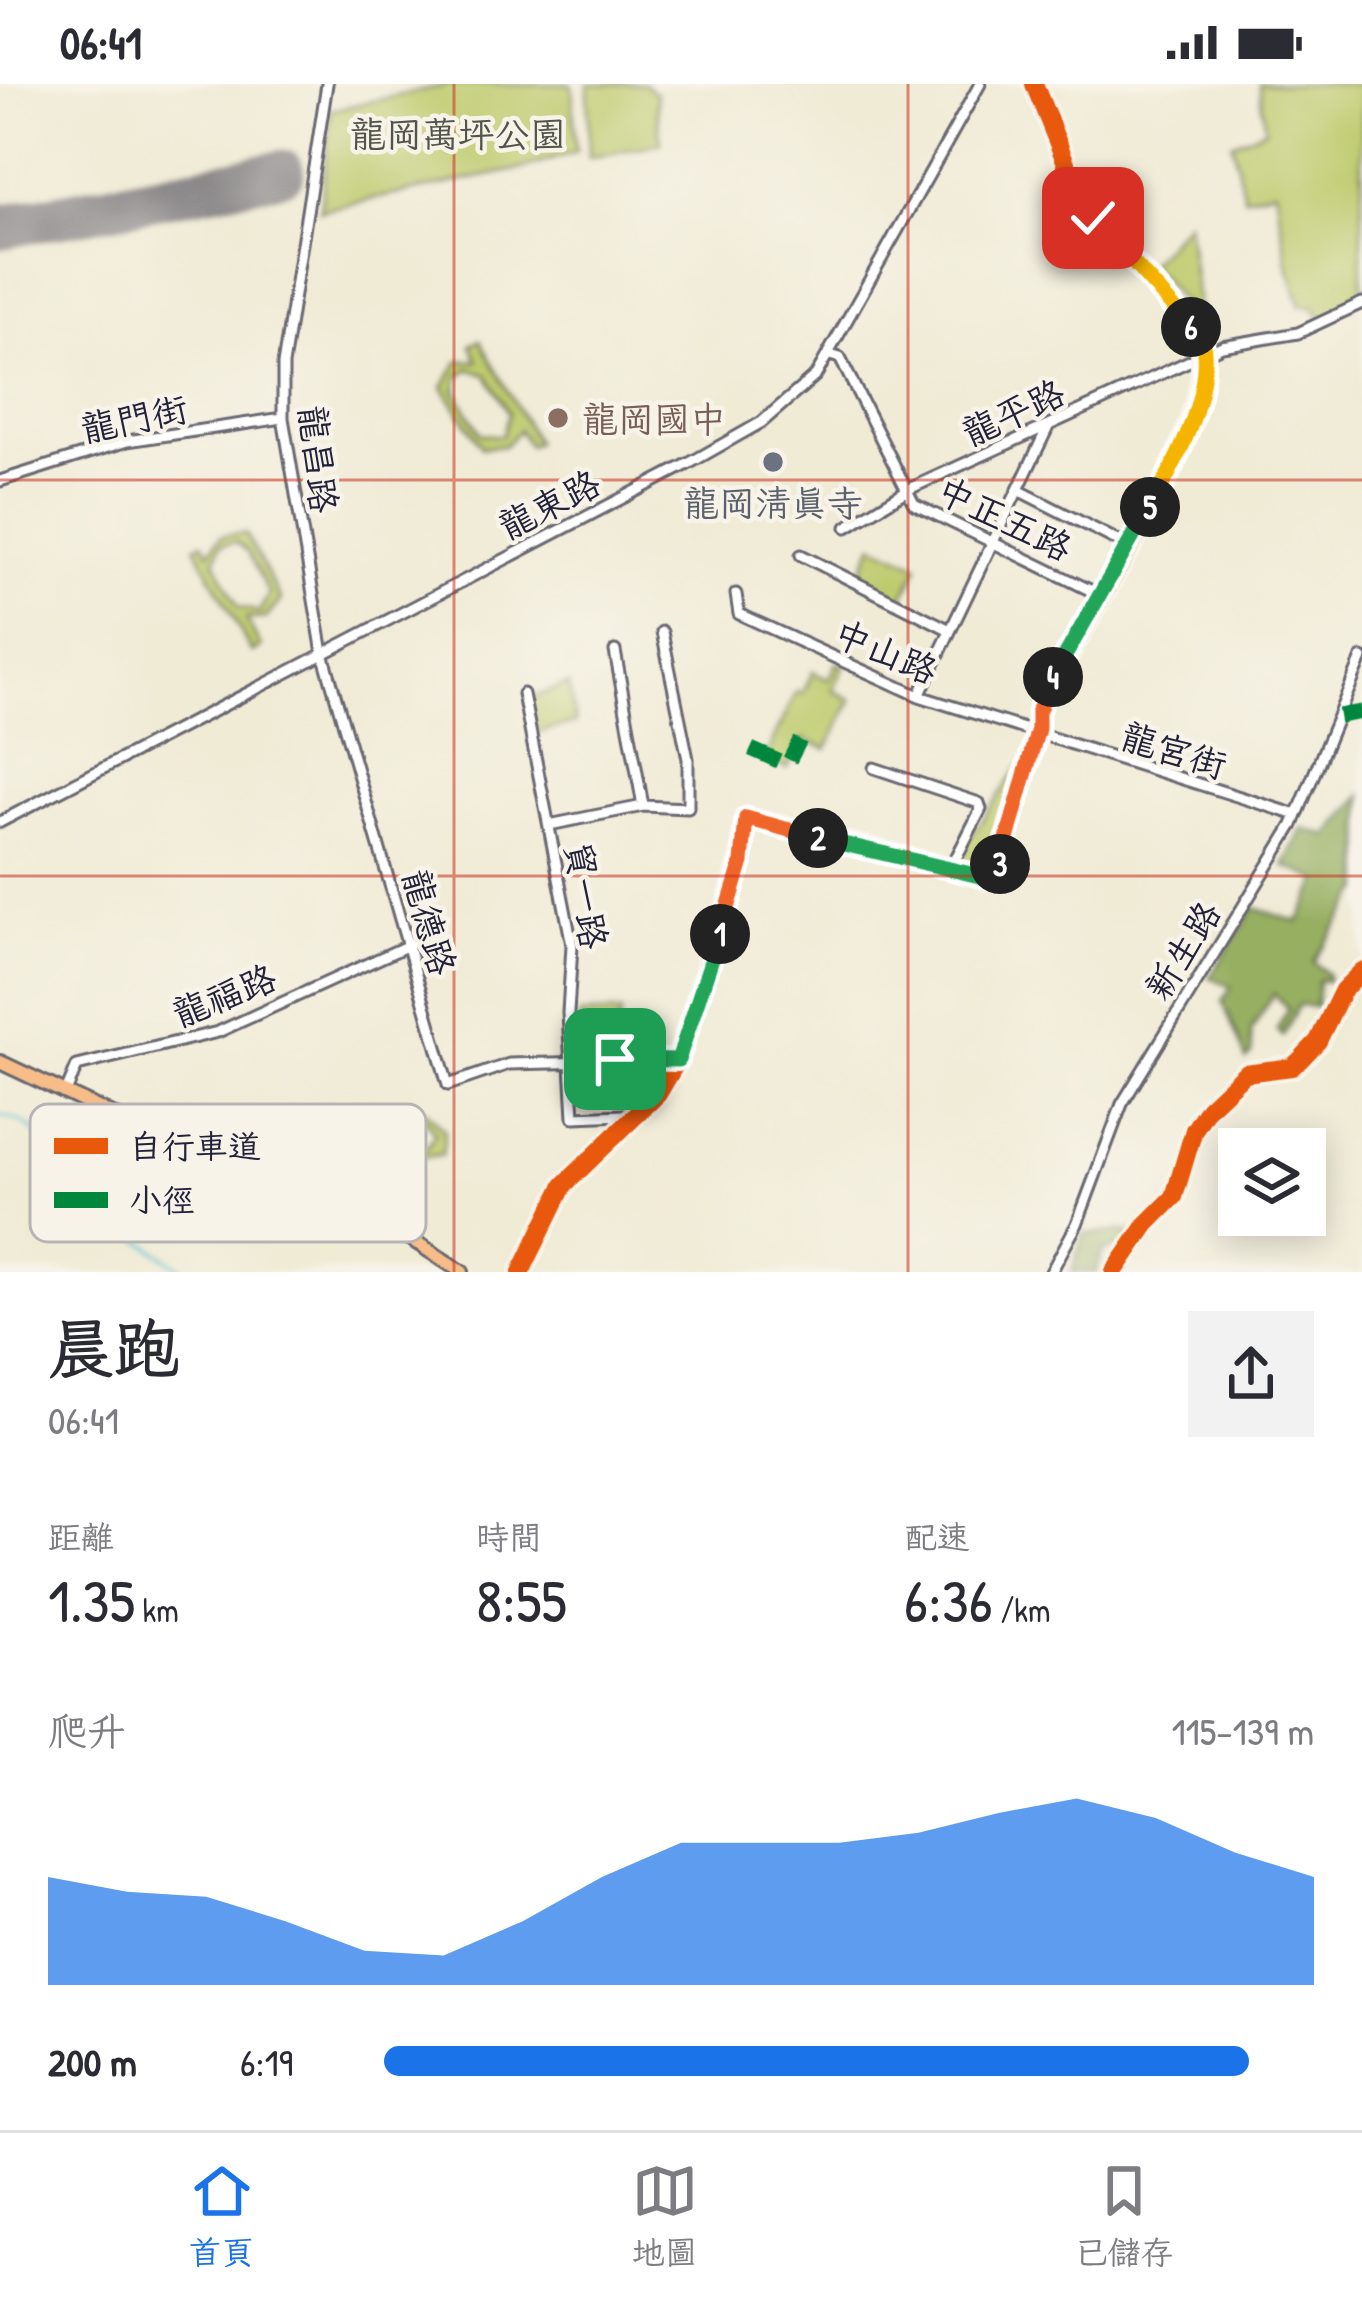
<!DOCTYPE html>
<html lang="zh-TW">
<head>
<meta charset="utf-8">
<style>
  body { margin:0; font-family:"Patrick Hand","LXGW WenKai TC",sans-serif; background:#f2f2f3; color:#2b2b33; height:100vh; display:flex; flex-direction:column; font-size:45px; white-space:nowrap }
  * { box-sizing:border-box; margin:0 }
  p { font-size:39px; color:#7c7c81 }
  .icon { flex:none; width:66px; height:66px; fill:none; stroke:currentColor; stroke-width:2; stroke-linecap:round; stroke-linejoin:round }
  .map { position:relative; height:1188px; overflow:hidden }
  .drawer { display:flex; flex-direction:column; background:#fff; flex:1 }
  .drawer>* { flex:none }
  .fabs { position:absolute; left:1218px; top:1044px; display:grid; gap:24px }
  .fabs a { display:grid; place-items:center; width:108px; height:108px; border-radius:0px; background:#fff; box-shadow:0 6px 30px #0003; font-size:60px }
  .pin { position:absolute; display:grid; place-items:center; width:102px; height:102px; color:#fff; margin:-51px; border-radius:24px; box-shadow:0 6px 18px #0006 }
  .km { position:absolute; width:60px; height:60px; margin:-30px; border-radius:50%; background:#222; color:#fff; font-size:33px; line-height:60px; text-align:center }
  .round { display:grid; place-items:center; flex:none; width:126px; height:126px; border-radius:0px; background:#f2f2f3 }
  .head { display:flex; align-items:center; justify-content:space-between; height:204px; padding:0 48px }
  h1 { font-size:66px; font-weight:600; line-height:90px }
  .metrics { display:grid; grid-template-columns:repeat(3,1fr); gap:18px; height:204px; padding:12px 48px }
  .metrics div { display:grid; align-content:center }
  .metrics b { font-size:60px; font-weight:600 }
  .metrics small { font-size:33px; font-weight:400 }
  .metrics p { font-size:33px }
  .chart { height:336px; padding:24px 48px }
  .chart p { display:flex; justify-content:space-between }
  .chart svg { width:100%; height:216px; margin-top:12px; fill:#1a73e8; opacity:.7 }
  ul { padding:0 48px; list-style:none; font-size:39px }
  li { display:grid; grid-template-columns:192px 144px 1fr; align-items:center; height:90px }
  li i { height:30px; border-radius:15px; background:#1a73e8 }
  .status { display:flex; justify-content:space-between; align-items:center; height:84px; padding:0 60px; background:#fff; direction:ltr }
  .status svg { height:33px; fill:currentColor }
  .menu { display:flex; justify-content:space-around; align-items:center; height:168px; border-top:3px solid #e1e1e2; background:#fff; font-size:33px; color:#7c7c81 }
  .menu a { display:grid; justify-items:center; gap:6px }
  .menu .current { color:#1a73e8 }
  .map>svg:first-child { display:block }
</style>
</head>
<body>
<div class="status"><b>06:41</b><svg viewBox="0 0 49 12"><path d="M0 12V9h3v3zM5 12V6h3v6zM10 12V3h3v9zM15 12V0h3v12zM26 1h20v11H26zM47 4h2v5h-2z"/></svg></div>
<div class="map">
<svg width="1362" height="1188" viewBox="0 0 1362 1188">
  <rect width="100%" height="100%" fill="#f7f3e8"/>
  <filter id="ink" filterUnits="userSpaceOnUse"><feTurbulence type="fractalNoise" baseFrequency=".00833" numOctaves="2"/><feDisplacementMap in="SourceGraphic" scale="24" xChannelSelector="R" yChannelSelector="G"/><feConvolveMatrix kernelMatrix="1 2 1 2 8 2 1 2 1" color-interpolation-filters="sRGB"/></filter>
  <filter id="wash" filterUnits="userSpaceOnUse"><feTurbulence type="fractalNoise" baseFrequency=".004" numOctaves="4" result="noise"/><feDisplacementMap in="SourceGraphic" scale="48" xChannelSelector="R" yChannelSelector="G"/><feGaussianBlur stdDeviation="2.7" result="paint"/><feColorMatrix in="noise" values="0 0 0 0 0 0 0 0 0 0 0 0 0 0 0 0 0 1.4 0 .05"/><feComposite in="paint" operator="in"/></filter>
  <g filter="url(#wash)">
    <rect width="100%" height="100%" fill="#f0ebd5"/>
    <path fill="#becb6d" stroke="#707654" stroke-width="3" fill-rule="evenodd" d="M453,0H572L576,68L526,84L320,126L331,26Z
      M588,0H644L656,9L661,59L589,74Z
      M1259,0H1362V213L1323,236L1313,222H1301L1289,185L1275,105L1244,113L1232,59L1265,45Z
      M1187,138L1200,241L1149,179Z
      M480,256L536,358L529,362L519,346L504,362L482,363L443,303L459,277H478L471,261ZM469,285L487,291L509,329L502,352L481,350L456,307L458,294Z
      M245,449L281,516L266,534L246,535L261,563L252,569L195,462L203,458L209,468L221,452ZM236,458L247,467L269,510L259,528L238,523L215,477L221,461Z
      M874,460L919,481L902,516L858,494Z
      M837,579L844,582L833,606L852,616L827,665L804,655L787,685L765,673L797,607L803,609L813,588L829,596Z
      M569,600L575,639L537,649L529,615Z
      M1019,683L990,784L957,779V772Z
      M621,929L610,970L577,968L580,931Z
      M427,1028L445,1047L442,1071L349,1078V1072L356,1071L350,1046L362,1032ZM425,1036L435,1050L426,1064L396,1066L394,1040L379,1042L381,1068L364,1069L357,1060L364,1040Z"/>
    <path fill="#96af60" stroke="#5c684e" stroke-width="3" d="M1362,711V805L1313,878L1327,890V897L1318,896L1316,923L1298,921L1283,952L1277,946L1288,925L1274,910L1251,947L1252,970L1246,975L1223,918L1231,903L1210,893L1254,824L1298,838L1320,796L1284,782L1303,745L1329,752Z
      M1119,1148L1139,1150L1135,1158L1103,1167L1096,1188H1072L1083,1150Z"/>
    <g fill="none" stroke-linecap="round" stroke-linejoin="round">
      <path stroke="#57c2d1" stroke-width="3" d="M0,1032C38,1035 51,1073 74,1099C103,1134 149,1161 186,1188"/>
      <path stroke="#898688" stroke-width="45" d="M0,143L282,88"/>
    </g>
  </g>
  <g filter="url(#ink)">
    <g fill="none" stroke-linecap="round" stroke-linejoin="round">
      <defs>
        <path id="minor" d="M327,0L283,281V334L323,569L448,1001L509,980L678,976
          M830,271L840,274L914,420L1100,511
          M0,397L127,357L283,334
          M1018,406L1128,462
          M847,443L909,405L1222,262L1298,249L1362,219
          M801,471L950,546
          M736,510L739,530L919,612L1297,731
          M615,567L643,722
          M523,610L572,861L568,929L574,1033L624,1031L632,1037
          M919,612L1049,341
          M874,684L979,719L981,725L952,782
          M0,738L688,380L762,338L816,291L980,0
          M549,741L643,722L688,724V675L662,548
          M66,1008L77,982L218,948L411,860
          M521,1188L564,1101L658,1010L678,976L741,778L746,734L988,794L996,791L1038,645V628C1076,539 1224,344 1201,254L1083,121L1034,0
          M1051,1188L1077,1140L1122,1020L1293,741L1362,574
          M1114,1188L1147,1140L1174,1113L1194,1046L1208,1024L1245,989L1292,983L1300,976L1318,957L1343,906L1362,887"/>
        <path id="major" d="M0,978L227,1085L408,1153L462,1188"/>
      </defs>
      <use href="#minor" stroke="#6a6871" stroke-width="15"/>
      <use href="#major" stroke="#6a6871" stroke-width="18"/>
      <use href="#minor" stroke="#fff" stroke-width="9"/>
      <use href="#major" stroke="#f7bd88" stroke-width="12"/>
      <path stroke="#00873e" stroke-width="15" stroke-dasharray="30 15" stroke-linecap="butt" d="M1339,632L1362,628
        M751,665L787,681L800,656"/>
      <defs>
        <path id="cycleway" d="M521,1188L564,1101L658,1010L678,976L741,778L746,734L988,794L996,791L1038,645V628C1076,539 1224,344 1201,254L1083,121L1034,0
          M1114,1188L1147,1140L1174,1113L1194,1046L1208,1024L1245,989L1292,983L1300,976L1318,957L1343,906L1362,887"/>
      </defs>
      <use href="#cycleway" stroke="#f7f3e8" stroke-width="26"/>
      <use href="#cycleway" stroke="#e8590c" stroke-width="18"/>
    </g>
  </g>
  <g fill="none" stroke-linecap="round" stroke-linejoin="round" filter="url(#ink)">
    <defs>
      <path id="split-1" d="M615,975L678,976L720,850"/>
      <path id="split-2" d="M720,850L742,778L746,734L818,754"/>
      <path id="split-3" d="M818,754L988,794H994L1000,780"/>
      <path id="split-4" d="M1000,780L1038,645V628L1053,593"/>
      <path id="split-5" d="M1053,593L1150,423"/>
      <path id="split-6" d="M1150,423C1177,378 1214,307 1202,254L1191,243"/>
      <path id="split-7" d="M1093,134L1191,243"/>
    </defs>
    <use href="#split-1" stroke="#fff" stroke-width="24"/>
    <use href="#split-2" stroke="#fff" stroke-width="24"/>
    <use href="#split-3" stroke="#fff" stroke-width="24"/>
    <use href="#split-4" stroke="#fff" stroke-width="24"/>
    <use href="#split-5" stroke="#fff" stroke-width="24"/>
    <use href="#split-6" stroke="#fff" stroke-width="24"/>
    <use href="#split-7" stroke="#fff" stroke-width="24"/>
    <use href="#split-1" stroke="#22a559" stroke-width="15"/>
    <use href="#split-2" stroke="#f0652b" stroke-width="15"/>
    <use href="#split-3" stroke="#22a559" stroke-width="15"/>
    <use href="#split-4" stroke="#f0652b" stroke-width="15"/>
    <use href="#split-5" stroke="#22a559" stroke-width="15"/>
    <use href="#split-6" stroke="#f5b400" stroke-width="15"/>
    <use href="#split-7" stroke="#f5b400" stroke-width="15"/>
  </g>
  <path fill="none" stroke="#c8321e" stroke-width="3" stroke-opacity="0.55" d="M454,0V1188M908,0V1188M0,396H1362M0,792H1362"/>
  <circle fill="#8d6e63" stroke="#f7f3e8" stroke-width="4.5" cx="558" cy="334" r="12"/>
  <circle fill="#6b7280" stroke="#f7f3e8" stroke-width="4.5" cx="773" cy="378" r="12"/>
  <g text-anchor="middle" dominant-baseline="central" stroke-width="9" stroke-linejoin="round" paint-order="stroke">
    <g font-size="36" fill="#51554a" stroke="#f7f3e8">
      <text x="458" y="49">龍岡萬坪公園</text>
    </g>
    <g font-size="36" fill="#22223b" stroke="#f7f3e8">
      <text transform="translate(1013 328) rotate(-25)">龍平路</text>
      <text transform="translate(134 334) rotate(-12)">龍門街</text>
      <text transform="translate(319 375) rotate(83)">龍昌路</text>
      <text transform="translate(549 420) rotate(-27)">龍東路</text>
      <text transform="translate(1005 434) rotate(26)">中正五路</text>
      <text transform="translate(886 567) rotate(23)">中山路</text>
      <text transform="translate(1174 666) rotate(17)">龍宮街</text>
      <text transform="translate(587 811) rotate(81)">貿一路</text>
      <text transform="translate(430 838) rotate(74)">龍德路</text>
      <text transform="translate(1182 866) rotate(-58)">新生路</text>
      <text transform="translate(224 911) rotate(-22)">龍福路</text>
    </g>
    <g font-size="36" fill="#785e54" stroke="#f7f3e8" text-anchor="start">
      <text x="582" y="334">龍岡國中</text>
    </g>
    <g font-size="36" fill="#5b616d" stroke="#f7f3e8">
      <text x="773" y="418">龍岡清真寺</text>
    </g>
  </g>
  <rect x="30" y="1020" width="396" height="138" rx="18" fill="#f7f3e8" stroke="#b7b4b4" stroke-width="3"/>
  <rect x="54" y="1054" width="54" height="16" fill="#e8590c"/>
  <rect x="54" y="1108" width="54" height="16" fill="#00873e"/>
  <g font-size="33" fill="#22223b">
    <text x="129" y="1074">自行車道</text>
    <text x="129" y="1128">小徑</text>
  </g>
</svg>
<div class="fabs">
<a><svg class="icon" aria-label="layers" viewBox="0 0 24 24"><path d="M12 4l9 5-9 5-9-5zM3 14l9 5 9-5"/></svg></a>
</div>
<div class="pin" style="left:615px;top:975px;background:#1e9e55"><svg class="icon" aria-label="arrive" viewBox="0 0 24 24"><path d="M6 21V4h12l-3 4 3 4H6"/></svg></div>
<div class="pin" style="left:1093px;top:134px;background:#d93025"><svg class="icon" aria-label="check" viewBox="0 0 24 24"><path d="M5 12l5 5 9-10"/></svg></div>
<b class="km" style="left:720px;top:850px">1</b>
<b class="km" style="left:818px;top:754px">2</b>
<b class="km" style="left:1000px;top:780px">3</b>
<b class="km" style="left:1053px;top:593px">4</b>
<b class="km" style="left:1150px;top:423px">5</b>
<b class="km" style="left:1191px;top:243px">6</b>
</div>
<section class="drawer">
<div class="head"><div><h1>晨跑</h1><p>06:41</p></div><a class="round"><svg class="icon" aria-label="share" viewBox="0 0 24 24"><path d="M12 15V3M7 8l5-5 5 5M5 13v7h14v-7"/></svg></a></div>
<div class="metrics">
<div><p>距離</p><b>1.35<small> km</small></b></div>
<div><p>時間</p><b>8:55</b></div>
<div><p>配速</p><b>6:36<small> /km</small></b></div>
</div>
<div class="chart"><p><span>爬升</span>115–139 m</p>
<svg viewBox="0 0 160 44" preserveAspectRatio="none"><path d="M0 44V22L10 25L20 26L30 31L40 37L50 38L60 31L70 22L80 15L90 15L100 15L110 13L120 9L130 6L140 10L150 17L160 22V44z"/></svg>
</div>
<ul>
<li><b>200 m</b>6:19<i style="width:93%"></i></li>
</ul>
</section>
<nav class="menu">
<a class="current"><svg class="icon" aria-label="home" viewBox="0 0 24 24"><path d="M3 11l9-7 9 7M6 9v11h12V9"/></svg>首頁</a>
<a><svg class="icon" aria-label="map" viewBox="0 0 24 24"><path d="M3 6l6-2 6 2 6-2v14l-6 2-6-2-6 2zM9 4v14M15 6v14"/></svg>地圖</a>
<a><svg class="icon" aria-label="saved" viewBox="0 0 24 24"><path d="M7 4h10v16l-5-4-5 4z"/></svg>已儲存</a>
</nav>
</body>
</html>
